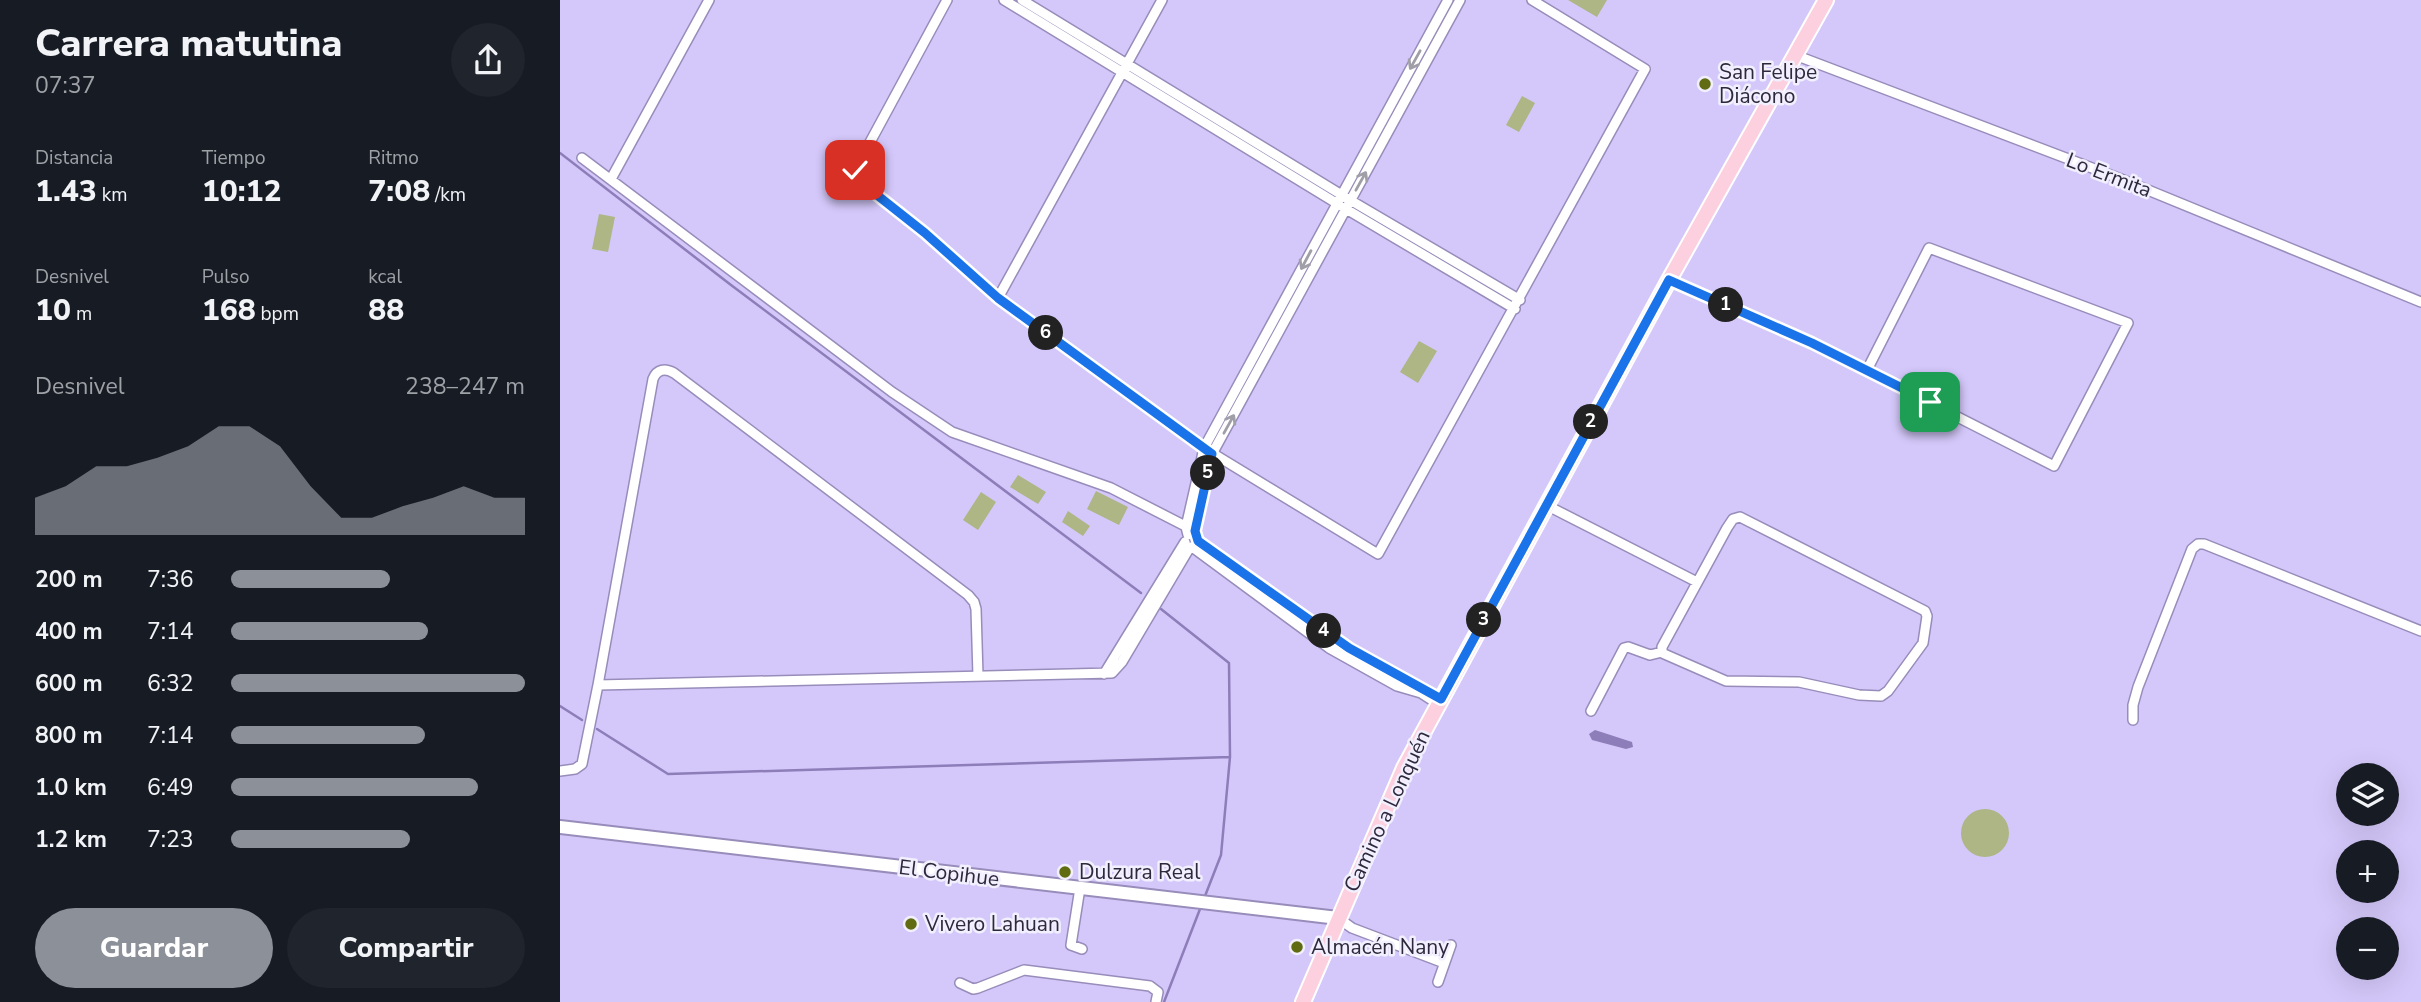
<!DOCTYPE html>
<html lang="es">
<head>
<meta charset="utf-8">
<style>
  body { margin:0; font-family:"Nunito Sans",sans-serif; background:#20242c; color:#f1f3f6; height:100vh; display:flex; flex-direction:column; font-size:26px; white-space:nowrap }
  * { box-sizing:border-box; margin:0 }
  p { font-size:23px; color:#9ea1a6 }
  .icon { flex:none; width:38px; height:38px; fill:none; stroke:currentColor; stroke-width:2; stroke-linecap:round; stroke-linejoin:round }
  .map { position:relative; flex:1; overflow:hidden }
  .side { display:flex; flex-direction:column; background:#171b24; width:560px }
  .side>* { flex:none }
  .controls { position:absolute; left:1776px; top:763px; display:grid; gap:14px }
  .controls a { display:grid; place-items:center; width:63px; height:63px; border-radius:50%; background:#171b24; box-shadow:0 7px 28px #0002; font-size:35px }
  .pin { position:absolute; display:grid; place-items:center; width:60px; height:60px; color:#fff; margin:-30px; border-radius:14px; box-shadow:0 4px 10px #0006 }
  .km { position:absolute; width:35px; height:35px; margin:-18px; border-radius:50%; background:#222; color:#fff; font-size:19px; line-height:35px; text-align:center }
  .round { display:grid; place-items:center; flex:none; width:74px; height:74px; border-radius:37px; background:#20242c }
  .headline { display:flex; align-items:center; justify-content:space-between; height:119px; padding:0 35px }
  h1 { font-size:38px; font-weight:800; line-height:52px }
  .stats { display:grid; grid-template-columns:repeat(3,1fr); gap:10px; height:119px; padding:7px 35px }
  .stats div { display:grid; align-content:center }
  .stats b { font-size:30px; font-weight:800 }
  .stats small { font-size:19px; font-weight:400 }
  .stats p { font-size:19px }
  .chart { height:196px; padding:14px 35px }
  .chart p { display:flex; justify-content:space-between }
  .chart svg { width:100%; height:126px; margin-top:7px; fill:#8c9099; opacity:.7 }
  .action { display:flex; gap:14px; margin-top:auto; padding:14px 35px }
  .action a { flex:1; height:80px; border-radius:42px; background:#8c9099; color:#fff; font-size:28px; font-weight:800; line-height:80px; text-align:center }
  .action a+a { background:#20242c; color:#f1f3f6 }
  ul { padding:0 35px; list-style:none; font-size:23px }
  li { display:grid; grid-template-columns:112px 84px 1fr; align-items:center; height:52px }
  li i { height:18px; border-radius:9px; background:#8c9099 }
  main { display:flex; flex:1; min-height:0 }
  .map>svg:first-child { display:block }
</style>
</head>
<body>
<main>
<section class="side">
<div class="headline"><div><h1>Carrera matutina</h1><p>07:37</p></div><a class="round"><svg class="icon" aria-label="share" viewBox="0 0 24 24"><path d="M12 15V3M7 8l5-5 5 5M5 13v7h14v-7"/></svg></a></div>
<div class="stats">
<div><p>Distancia</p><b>1.43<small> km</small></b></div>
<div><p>Tiempo</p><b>10:12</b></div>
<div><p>Ritmo</p><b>7:08<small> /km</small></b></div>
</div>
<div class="stats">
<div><p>Desnivel</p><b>10<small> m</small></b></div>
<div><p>Pulso</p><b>168<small> bpm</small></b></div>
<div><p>kcal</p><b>88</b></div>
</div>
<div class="chart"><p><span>Desnivel</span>238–247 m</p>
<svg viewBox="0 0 160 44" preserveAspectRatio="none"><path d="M0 44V31L10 27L20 20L30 20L40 17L50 13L60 6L70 6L80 13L90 27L100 38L110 38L120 34L130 31L140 27L150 31L160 31V44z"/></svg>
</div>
<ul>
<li><b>200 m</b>7:36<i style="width:54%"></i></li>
<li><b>400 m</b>7:14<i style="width:67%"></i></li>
<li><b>600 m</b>6:32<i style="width:100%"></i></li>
<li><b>800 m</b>7:14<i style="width:66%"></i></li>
<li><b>1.0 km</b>6:49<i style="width:84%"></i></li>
<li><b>1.2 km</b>7:23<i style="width:61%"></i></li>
</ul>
<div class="action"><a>Guardar</a><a>Compartir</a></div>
</section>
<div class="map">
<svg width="1861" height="1002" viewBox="0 0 1861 1002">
  <rect width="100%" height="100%" fill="#d4c8fa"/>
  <path fill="#adb684" d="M1008,0H1047L1037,17Z
    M962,96L975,103L959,132L946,125Z
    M39,214L55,217L48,252L32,249Z
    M859,341L877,351L858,383L840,372Z
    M458,475L486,492L478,504L450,487Z
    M536,491L568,507L559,525L527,509Z
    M421,492L436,502L418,530L403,520Z
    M508,511L530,526L523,536L502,522Z
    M1401 833a24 24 0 1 1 48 0a24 24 0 1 1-48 0Z"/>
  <path fill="#8d7db9" d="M1035,730L1072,742L1073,747L1066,749L1032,740L1029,734Z"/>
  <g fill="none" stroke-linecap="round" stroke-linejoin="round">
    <path stroke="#8d7db9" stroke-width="2.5" d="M0,153L171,285L581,593
      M601,609L669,663L670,757L661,855L645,896
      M0,706L22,720
      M37,729L108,774L670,757
      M604,1002L640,909"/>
    <defs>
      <path id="minor" d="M387,0L295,170V175L298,180L365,233L438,298L644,448L818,554L1085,69L972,0
        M444,0L786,209L955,309
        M462,0L790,200L960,300
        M1235,55L1561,179L1861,302
        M22,158L332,392L392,432L551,488L635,531
        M51,179L149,0
        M1109,280L1252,343L1494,466L1568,323L1369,248L1307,370
        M438,298L602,0
        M986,505L1137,582
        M1180,517L1365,611L1367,616L1363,643L1328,691L1321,696L1299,695L1239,682L1166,681L1102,653V647L1167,528L1173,519Z
        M628,535L626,527L644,448L888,0
        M634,535L652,454L900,0
        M638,541L779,642L864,690
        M632,547L769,648L837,686L861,693L878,704
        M544,674L625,542
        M38,685L93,379C97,369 105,368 114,373L408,595L414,602L416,609L418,676
        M1031,711L1064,648L1068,647L1090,655L1102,652
        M1573,720V705L1578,687L1632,549L1638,544H1644L1861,631
        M0,771L15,769L22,764L38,685L552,673L562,662L630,547
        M520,888L511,945L522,949
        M778,918L792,928L884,963
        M878,982L891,945
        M400,983L413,989L418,988L464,970L590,986L598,992L596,1002"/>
      <path id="secondary" d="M0,827L778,918"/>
      <path id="primary" d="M743,1002L844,768L1109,280L1266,0"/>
    </defs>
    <use href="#minor" stroke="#988cba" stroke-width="12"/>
    <use href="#secondary" stroke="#988cba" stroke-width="16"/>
    <use href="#primary" stroke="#fff" stroke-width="18"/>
    <use href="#minor" stroke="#fff" stroke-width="9"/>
    <use href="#secondary" stroke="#fff" stroke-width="12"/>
    <use href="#primary" stroke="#fcd0df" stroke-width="14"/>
  </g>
  <defs><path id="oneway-shaft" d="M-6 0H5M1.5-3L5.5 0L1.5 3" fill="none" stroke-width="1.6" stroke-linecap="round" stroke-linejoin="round" transform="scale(1.75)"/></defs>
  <g stroke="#a09ea7">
    <use href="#oneway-shaft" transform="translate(855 60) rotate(119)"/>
    <use href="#oneway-shaft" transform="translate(801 181) rotate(-61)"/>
    <use href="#oneway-shaft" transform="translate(746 260) rotate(118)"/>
    <use href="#oneway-shaft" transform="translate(669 424) rotate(-61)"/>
  </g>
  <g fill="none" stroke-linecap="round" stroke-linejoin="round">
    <defs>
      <path id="route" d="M295,170V175L298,180L365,233L438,298L652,454L635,531L638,541L789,648L881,699L1109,280L1252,343L1370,402"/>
    </defs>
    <use href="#route" stroke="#fff" stroke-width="14"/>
    <use href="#route" stroke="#1a73e8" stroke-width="9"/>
  </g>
  <g fill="#616b12" stroke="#f2effe" stroke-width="2.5">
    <circle cx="1145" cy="84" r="7"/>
    <circle cx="505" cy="872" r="7"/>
    <circle cx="351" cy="924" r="7"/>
    <circle cx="737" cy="947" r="7"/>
  </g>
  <g text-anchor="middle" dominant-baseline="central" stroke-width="5" stroke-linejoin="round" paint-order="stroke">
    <g font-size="21" fill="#2d283b" stroke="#f2effe" text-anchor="start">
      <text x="1159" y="72">San Felipe<tspan x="1159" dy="24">Diácono</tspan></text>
      <text x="519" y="872">Dulzura Real</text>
      <text x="365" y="924">Vivero Lahuan</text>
      <text x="751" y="947">Almacén Nany</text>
    </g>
    <g font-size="21" fill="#2d283b" stroke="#f2effe">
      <text transform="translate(1549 175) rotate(21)">Lo Ermita</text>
      <text transform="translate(827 811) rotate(-65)">Camino a Lonquén</text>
      <text transform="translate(389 873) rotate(7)">El Copihue</text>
    </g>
  </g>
</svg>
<div class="controls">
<a><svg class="icon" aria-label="layers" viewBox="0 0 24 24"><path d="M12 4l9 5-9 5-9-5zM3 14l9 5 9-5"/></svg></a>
<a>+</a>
<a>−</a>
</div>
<div class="pin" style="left:1370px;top:402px;background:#1e9e55"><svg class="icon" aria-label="arrive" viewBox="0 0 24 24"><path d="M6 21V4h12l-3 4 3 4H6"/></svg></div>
<div class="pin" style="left:295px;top:170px;background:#d93025"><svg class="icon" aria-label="check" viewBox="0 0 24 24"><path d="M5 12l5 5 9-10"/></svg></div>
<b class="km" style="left:1166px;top:305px">1</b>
<b class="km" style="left:1031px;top:422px">2</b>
<b class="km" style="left:924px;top:620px">3</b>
<b class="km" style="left:764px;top:631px">4</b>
<b class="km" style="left:648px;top:473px">5</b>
<b class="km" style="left:486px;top:333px">6</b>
</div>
</main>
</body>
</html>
